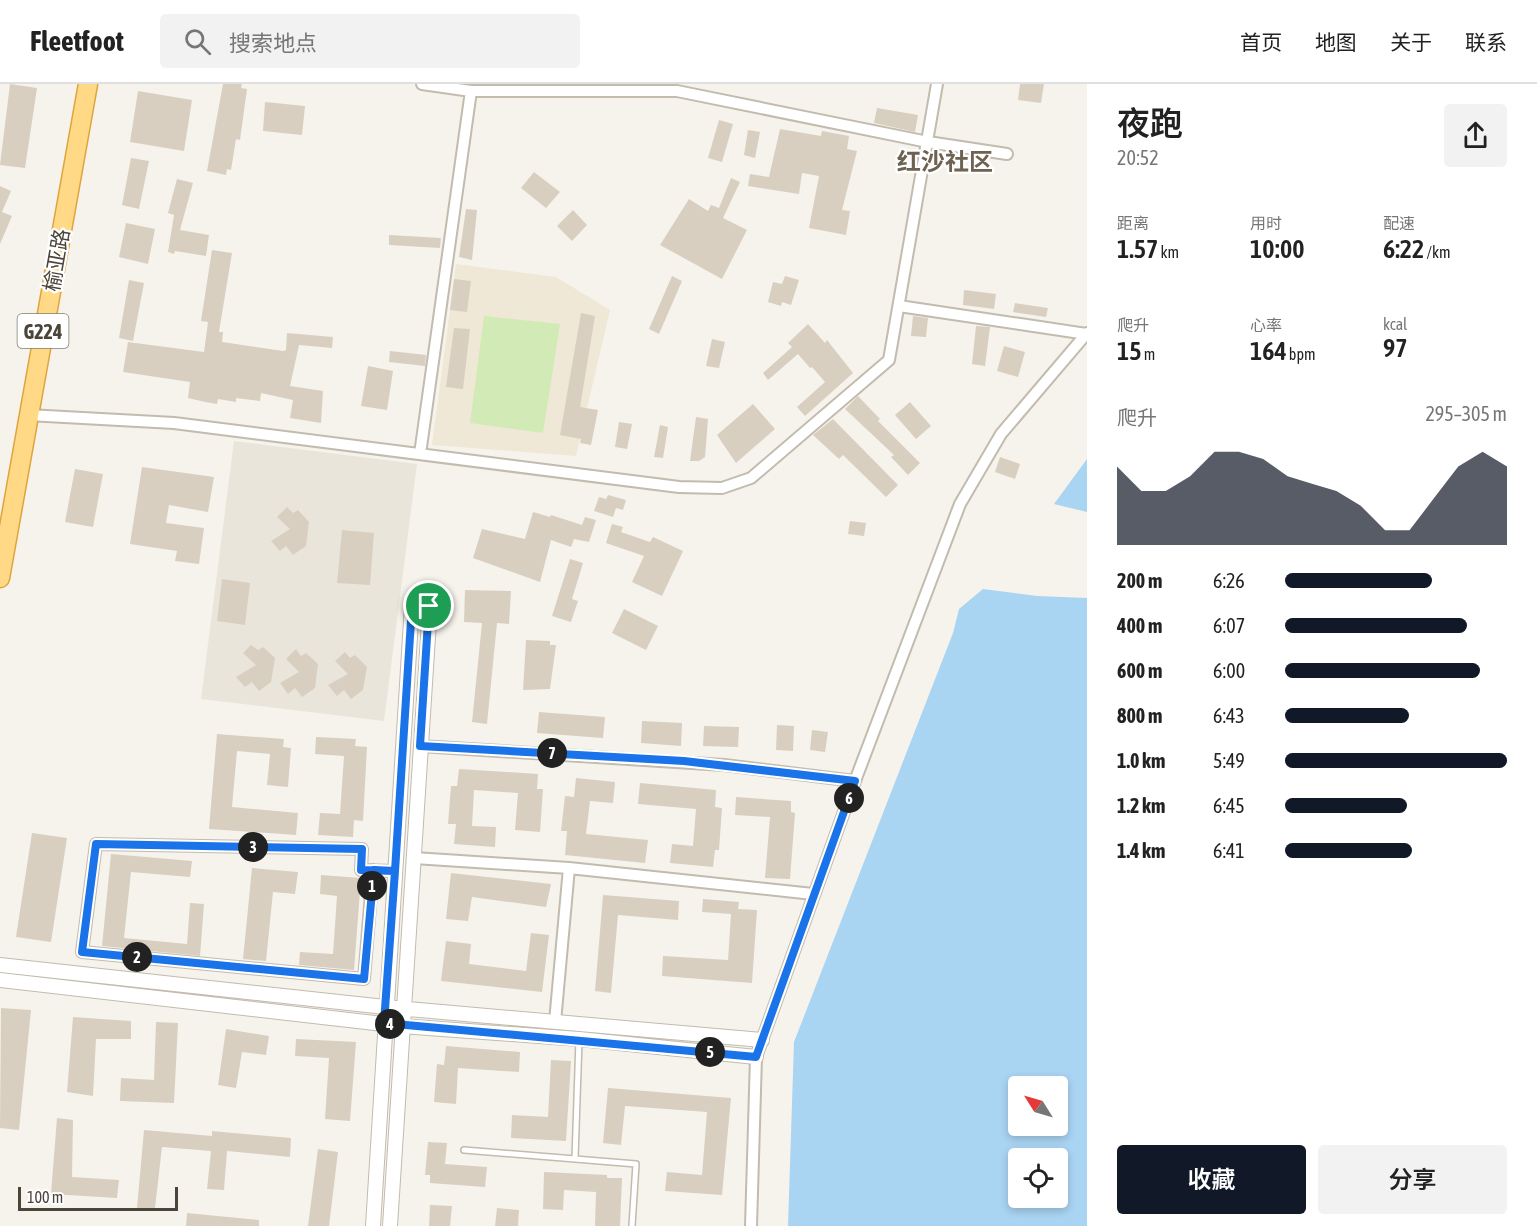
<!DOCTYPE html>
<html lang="zh">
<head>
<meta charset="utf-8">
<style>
  body { margin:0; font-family:"Asap Condensed","Noto Sans SC",sans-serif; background:#f2f2f2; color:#222; height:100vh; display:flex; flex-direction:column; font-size:22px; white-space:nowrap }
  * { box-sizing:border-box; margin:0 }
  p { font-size:20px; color:#767676 }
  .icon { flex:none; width:33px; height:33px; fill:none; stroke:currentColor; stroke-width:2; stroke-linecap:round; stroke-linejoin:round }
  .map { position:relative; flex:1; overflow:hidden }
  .panel { display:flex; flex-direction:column; background:#fff; width:450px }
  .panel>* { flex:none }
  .needle { width:39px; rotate:307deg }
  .controls { position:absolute; left:1008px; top:992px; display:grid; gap:12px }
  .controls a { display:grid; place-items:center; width:60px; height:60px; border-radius:6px; background:#fff; box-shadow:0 3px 9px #0003; font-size:30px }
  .scale { position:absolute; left:18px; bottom:15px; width:160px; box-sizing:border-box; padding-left:6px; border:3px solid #4b4439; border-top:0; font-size:16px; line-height:21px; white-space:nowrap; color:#4b4439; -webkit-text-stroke:4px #fff; paint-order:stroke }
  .pin { position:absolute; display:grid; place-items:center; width:51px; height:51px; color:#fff; margin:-26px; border:3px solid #fff; border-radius:50%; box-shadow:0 2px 6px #0007 }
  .km { position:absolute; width:30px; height:30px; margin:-15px; border-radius:50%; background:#222; color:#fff; font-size:16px; line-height:30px; text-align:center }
  .round { display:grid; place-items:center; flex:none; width:63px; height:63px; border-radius:6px; background:#f2f2f2 }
  .summary { display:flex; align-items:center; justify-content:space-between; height:102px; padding:0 30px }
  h1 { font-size:33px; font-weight:600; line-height:45px }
  .figures { display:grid; grid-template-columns:repeat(3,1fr); gap:9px; height:102px; padding:6px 30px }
  .figures div { display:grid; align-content:center }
  .figures b { font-size:26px; font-weight:600 }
  .figures small { font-size:16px; font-weight:400 }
  .figures p { font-size:16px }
  .chart { height:168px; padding:12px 30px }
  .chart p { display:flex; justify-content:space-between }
  .chart svg { width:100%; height:108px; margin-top:6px; fill:#111827; opacity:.7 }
  .cta { display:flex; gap:12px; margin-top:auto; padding:12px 30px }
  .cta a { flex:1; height:69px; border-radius:6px; background:#111827; color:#fff; font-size:24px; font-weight:600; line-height:69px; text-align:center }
  .cta a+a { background:#f2f2f2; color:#222 }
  ul { padding:0 30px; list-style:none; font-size:20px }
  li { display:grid; grid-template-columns:96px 72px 1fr; align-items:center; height:45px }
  li i { height:15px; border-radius:8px; background:#111827 }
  header { display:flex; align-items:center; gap:36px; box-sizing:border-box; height:84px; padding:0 30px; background:#fff; border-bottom:2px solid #e0e0e0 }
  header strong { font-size:28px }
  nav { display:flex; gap:33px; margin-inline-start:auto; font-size:21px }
  .search { width:420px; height:54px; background:#f2f2f2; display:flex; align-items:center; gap:15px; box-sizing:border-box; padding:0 21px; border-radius:6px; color:#767676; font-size:22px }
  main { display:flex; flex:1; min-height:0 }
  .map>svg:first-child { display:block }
</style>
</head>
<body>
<header>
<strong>Fleetfoot</strong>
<div class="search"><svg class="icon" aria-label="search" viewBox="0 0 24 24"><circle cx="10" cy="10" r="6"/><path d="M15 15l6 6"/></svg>搜索地点</div>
<nav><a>首页</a><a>地图</a><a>关于</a><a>联系</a></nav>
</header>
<main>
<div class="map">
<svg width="1087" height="1142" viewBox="0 0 1087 1142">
  <rect width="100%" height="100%" fill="#f6f3ec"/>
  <path fill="#eae5da" d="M234,357L417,380L384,637L201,615Z"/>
  <path fill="#efe8d6" d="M456,180L556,193L610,226L576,372L432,361Z"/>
  <path fill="#d2eab5" d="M484,232L560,240L543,349L470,339Z"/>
  <path fill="#a9d4f2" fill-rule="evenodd" d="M1087,375V428L1054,420Z
    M983,505L1037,512L1087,514V1142H788L794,958L953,549L959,525ZM1018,1002H1058V1041H1018ZM1018,1074H1058V1113H1018Z"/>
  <path fill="#d8cfc1" d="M10,0L37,4L25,84L0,81Z
    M223,0H242L241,4L247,5L240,56L236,55L231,86L227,85L226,91L207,87Z
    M1020,0H1044L1041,19L1018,16Z
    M138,7L192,16L184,67L130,58Z
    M265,18L305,22L302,51L263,47Z
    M877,24L918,31L915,48L874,39Z
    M719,36L733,40L722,78L708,74Z
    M780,45L821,52L822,47L849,52L847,65L857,67L842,126L850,127L846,151L809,144L819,92L802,89L799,110L748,102L750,90L769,93Z
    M748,46L760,48L755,74L744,71Z
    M131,74L149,77L139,125L122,121Z
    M534,88L560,108L546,124L521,104Z
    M731,94L740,98L723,134L747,146L722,195L660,161L689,115L708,127L711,121L719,124Z
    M177,95L193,99L180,146L209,151L206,172L175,167L174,170L168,168L174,131L168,129Z
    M0,102L11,107L2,128L12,132L0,160Z
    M466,125L477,126L472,176L459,173Z
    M573,126L587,141L572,157L557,142Z
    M126,139L155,145L148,180L119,173Z
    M389,151L441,154L440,164L389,161Z
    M212,166L232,169L219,248H223L222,258L283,267L286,266L287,249L333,253L332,264L299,261L290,302L323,307L321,339L290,334L293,316L261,309L260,317L236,314V318L218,315L217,320L205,318L188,314L190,298L123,288L128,258L204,268L208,238L201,237Z
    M672,192L682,197L659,250L649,245Z
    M785,192L799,196L791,221L782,218L781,222L768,218L773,198L782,200Z
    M454,195L471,197L467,228L450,226Z
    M129,196L144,199L133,257L119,254Z
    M964,206L996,210L994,225L963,221Z
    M1015,219L1048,224L1046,233L1013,228Z
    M581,229L595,232L580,323L598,326L591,361L580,359L581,355L560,351Z
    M913,232L928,234L926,253L911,252Z
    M808,240L825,259L827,256L853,289L805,332L797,323L825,298L812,283L810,284L798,270L768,296L763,289L792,263L788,259Z
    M976,242L990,243L985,282L972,280Z
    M454,244L470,245L463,305L446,303Z
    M712,255L725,258L719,284L706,282Z
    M1004,262L1025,268L1018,293L997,287Z
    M390,267L426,271L425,282L389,278Z
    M368,282L393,287L387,326L361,322Z
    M858,312L880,335L878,337L920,379L908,391L891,373L894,371L845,325Z
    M910,318L931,342L916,355L895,331Z
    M753,320L775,345L736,379L717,351Z
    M696,333L708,335L705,373L699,377H690Z
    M833,335L898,401L886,413L843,371L839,375L813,351Z
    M619,338L632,340L627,365L615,363Z
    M660,341L668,343L663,374L654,373Z
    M1000,373L1020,380L1015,395L995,388Z
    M142,383L214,393L208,428L169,421L166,439L204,444L199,480L175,477L177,467L130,460Z
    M75,385L103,390L93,443L65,438Z
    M608,411L626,416L623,426L616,424L613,433L594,427L599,413L606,415Z
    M287,423L293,429L298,426L309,438L306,462L293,471L286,462L280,467L271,457L290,445L277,433Z
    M533,428L550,433L551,431L582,441L585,433L596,436L589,458L574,455L571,463L551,456L540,498L473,474L482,445L525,455Z
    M850,437L866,439L864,452L848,450Z
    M612,440L623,443L621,448L650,458L653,453L683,467L662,512L632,498L644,472L606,459Z
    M342,446L374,449L370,501L337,499Z
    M570,475L583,479L572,515L578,517L571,538L552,532Z
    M222,495L250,499L245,541L217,537Z
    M465,506L511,507L509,540L497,539L487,640L472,638L482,539L464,538Z
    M624,525L658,542L646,566L612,549Z
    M526,556L550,557V561H556L550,605L523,606Z
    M251,561L258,566L263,563L275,574L271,598L259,607L252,598L245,603L236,593L256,581L243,569Z
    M296,565L301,572L306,569L318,580L315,604L302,613L295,604L288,610L280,599L299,588L286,575Z
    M345,568L350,574L355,571L367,583L363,606L351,615L344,606L337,612L328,601L348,590L335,577Z
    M539,628L605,633L603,654L537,649Z
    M642,637L682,639L681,662L641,659Z
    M777,641L794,642L793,667L776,666Z
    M704,642L739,643L738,663L703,662Z
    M812,646L828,648L825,668L810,666Z
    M217,650L284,655L283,663L291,664L288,703L267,701L270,670L237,667L232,723L298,729L296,751L209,745Z
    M316,653L356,655L355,662L367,663L363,737L354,736L353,753L318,751L320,729L340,730L344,672L315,670Z
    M459,685L538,690L537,705H543L540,748L515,746L518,709L474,706L472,742L496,743L495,763L454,760L456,740H448L451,702H457Z
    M576,694L615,698L613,719L590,717L586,750L648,756L645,779L565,771L567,747H561L565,712L574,713Z
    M640,699L716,706L715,723L722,724L719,766H715L713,783L670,779L672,760L693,762L696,725L638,720Z
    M736,713L791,717V728L795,729L790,795L765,794L770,733L735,731Z
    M32,749L67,754L51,858L16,853Z
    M111,770L192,777L190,793L131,788L124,854L187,860L190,819L204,820L200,872L102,862Z
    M252,784L298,788L295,810L273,808L266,877L243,875Z
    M451,789L551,800L546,823L472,813L468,837L446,835Z
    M321,791L361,794L354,886L299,881L300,868L333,870L337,812L320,810Z
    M603,811L679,817L678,836L618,831L611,909L595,907Z
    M703,815L739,818L738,825L757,826L752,899L662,892L663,872L728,876L731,830L702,828Z
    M531,849L549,851L542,908L441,897L446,857L471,860L469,880L526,887Z
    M1,924L31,926L19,1046L0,1044Z
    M73,933L131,937V955H96L93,1012L67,1008Z
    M156,938L178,939L174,1019L120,1017L121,994L154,996Z
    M226,945L269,952L266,971L242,968L236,1004L218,1001Z
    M296,955L356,958L350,1037L325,1035L329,974L295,972Z
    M446,962L520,968L519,988L458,984L456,1020L434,1018L437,980L444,981Z
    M551,976L571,977L566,1057L511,1054L512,1031L548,1033Z
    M608,1004L731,1014L722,1111L665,1107L667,1088L702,1091L707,1028L625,1022L621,1061L603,1059Z
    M57,1034L73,1036L72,1093L119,1096L117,1114L51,1110Z
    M144,1046L212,1052V1047L291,1054L290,1073L227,1067L224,1106L207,1105L211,1067L162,1063L155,1124H137Z
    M428,1058L447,1059L445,1080L487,1083L485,1103L430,1099V1091H425Z
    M318,1065L338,1068L329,1142H308Z
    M544,1088L607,1091V1094H622L620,1142H595L596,1108L564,1106L563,1126L543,1125Z
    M430,1121L452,1122L450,1142H429Z
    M497,1124L519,1126L518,1142H495Z
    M187,1129L259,1136V1142H186Z"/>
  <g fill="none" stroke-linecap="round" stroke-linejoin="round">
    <defs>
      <path id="service" d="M464,1066L636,1080L632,1142
        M575,1074L579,956"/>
      <path id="minor" d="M422,0L471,7H677L928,58L1007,70
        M899,222L1087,250
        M28,331L174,339L679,403L722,404L751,394L889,276L937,0
        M420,370L471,7
        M420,662L724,681L855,697
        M414,774L569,784L813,810
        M373,786L364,895L82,868L96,760L362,765L361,786L395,787
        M555,938L569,784
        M751,1142L756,973L855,697L960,420L1001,350L1087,249"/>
      <path id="tertiary" d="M0,881L385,923L762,956
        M0,896L401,942L579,955L756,973
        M373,1142L412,521L430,522L390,1142"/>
      <path id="trunk" d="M0,494L88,0"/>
    </defs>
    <use href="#service" stroke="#c2bbae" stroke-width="8"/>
    <use href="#minor" stroke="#c2bbae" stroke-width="14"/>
    <use href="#tertiary" stroke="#c2bbae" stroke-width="16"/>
    <use href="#trunk" stroke="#e0a43c" stroke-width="21"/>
    <use href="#service" stroke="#fff" stroke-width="5"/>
    <use href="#minor" stroke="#fff" stroke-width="10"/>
    <use href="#tertiary" stroke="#fff" stroke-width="14"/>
    <use href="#trunk" stroke="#ffd985" stroke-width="18"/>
  </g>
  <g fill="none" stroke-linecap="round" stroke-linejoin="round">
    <defs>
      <path id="route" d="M429,522L412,521L395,787L374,786L364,895L82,868L96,760L362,765L361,786L395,787L384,939L756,973L855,697L684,677L420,662L429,522"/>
    </defs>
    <use href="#route" stroke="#fff" stroke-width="12"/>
    <use href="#route" stroke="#1a73e8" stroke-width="8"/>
  </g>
  <g text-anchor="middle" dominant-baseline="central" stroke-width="4.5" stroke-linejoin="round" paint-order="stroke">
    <rect fill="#fff" stroke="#817c74" stroke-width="1.5" x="17.5" y="230" width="51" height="34" rx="4.5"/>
    <g font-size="20" font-weight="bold" fill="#4b4439">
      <text x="43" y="247">G224</text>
    </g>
    <g font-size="21" fill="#4b4439" stroke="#fff">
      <text transform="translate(56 176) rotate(-80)">榆亚路</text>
    </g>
    <g font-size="24" font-weight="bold" fill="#6e6250" stroke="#fff">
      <text x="945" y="77">红沙社区</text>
    </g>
  </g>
</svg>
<div class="controls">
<a><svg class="needle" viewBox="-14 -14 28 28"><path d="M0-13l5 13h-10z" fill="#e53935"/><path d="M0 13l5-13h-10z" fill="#767676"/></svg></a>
<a><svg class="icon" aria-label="locate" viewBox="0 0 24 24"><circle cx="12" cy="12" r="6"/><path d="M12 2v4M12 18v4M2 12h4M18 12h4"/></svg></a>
</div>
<div class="scale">100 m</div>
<div class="pin" style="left:429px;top:522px;background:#1e9e55"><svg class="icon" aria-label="arrive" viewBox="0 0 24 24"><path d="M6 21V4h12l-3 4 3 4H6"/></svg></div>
<b class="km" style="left:372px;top:802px">1</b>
<b class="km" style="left:137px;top:873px">2</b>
<b class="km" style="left:253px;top:763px">3</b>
<b class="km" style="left:390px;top:940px">4</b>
<b class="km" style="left:710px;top:968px">5</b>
<b class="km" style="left:849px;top:714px">6</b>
<b class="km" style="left:552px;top:669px">7</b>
</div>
<section class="panel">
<div class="summary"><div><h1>夜跑</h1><p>20:52</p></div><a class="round"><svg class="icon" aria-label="share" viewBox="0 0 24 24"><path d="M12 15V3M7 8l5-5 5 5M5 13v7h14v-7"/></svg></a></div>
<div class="figures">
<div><p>距离</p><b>1.57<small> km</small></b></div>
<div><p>用时</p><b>10:00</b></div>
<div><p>配速</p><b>6:22<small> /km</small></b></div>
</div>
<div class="figures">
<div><p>爬升</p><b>15<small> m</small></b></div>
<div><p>心率</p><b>164<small> bpm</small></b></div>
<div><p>kcal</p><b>97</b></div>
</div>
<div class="chart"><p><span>爬升</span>295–305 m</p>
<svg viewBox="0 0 160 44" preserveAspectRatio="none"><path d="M0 44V12L10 22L20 22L30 16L40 6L50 6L60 9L70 16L80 19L90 22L100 28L110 38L120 38L130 25L140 12L150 6L160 12V44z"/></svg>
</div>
<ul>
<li><b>200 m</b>6:26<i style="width:66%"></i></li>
<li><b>400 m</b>6:07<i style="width:82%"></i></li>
<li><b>600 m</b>6:00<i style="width:88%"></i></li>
<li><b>800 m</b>6:43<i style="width:56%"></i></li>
<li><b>1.0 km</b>5:49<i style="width:100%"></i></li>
<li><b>1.2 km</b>6:45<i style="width:55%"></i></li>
<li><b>1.4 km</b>6:41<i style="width:57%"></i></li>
</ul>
<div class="cta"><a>收藏</a><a>分享</a></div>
</section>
</main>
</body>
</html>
